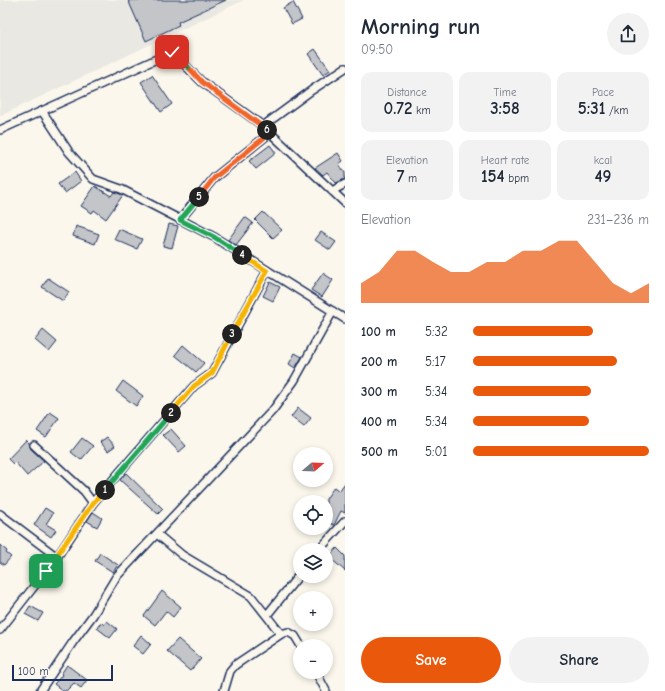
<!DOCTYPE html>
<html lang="en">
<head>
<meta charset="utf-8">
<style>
  body { margin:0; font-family:"Comic Neue",sans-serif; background:#f2f2f3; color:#1f2937; height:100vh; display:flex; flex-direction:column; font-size:15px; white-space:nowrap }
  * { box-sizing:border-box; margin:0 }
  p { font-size:13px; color:#747a83 }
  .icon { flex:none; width:22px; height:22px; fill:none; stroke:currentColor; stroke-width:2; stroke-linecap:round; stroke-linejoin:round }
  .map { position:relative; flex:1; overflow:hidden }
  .sheet { display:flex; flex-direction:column; background:#fff; width:320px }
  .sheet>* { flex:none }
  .needle { width:26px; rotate:71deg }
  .tools { position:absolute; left:293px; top:447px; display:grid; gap:8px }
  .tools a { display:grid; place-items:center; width:40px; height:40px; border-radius:50%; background:#fff; box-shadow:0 2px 6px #0003; font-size:20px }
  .scale { position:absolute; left:12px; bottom:10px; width:101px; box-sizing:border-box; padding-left:4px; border:2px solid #1b2f5e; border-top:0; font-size:11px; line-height:14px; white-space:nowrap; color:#1b2f5e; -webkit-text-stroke:3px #fbf7ec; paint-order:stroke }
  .pin { position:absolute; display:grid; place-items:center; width:34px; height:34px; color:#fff; margin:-17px; border-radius:8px; box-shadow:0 2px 6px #0006 }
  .km { position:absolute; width:20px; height:20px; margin:-10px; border-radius:50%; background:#222; color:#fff; font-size:11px; line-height:20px; text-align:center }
  .round { display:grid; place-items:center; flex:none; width:42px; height:42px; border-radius:21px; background:#f2f2f3 }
  .head { display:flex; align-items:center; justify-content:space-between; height:68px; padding:0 16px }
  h1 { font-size:22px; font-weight:700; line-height:30px }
  .figures { display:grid; grid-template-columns:repeat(3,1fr); gap:6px; height:68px; padding:4px 16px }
  .figures div { display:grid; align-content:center; border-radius:10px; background:#f2f2f3; text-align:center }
  .figures b { font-size:17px; font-weight:700 }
  .figures small { font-size:11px; font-weight:400 }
  .figures p { font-size:11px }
  .chart { height:112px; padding:8px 16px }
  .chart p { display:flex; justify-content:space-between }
  .chart svg { width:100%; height:72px; margin-top:4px; fill:#ea580c; opacity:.7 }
  .action { display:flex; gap:8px; margin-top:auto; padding:8px 16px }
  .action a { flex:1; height:46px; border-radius:24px; background:#ea580c; color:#fff; font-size:16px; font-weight:700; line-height:46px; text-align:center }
  .action a+a { background:#f2f2f3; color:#1f2937 }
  ul { padding:0 16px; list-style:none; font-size:13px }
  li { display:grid; grid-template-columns:64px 48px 1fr; align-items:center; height:30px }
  li i { height:10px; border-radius:5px; background:#ea580c }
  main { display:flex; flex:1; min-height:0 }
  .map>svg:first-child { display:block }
</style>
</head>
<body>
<main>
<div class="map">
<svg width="345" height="691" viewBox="0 0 345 691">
  <rect width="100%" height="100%" fill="#fbf7ec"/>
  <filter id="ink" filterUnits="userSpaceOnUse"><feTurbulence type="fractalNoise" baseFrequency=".025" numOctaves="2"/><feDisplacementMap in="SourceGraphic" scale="8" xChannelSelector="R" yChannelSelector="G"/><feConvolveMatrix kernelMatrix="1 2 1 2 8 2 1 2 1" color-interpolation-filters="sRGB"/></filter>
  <g filter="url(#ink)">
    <path fill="#eae8e2" d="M0,0H244L0,116Z"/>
    <path fill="#c3c5c9" stroke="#1b2f5e" d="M128,0H226L178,22L179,25L146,41Z
      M293,2L302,19L292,24L283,8Z
      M315,49L330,70L323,75L308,54Z
      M152,75L172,104L161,112L141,82Z
      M270,145L276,153L256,169L249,161Z
      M338,153L343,161L339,164L345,173V179L336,183L327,172L323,175L315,168Z
      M75,172L81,181L65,193L58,184Z
      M95,186L111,196L114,192L123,195L106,219L94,210L92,213L81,206Z
      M263,212L282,230L273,238L255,220Z
      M245,217L253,223L236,245L228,240Z
      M169,224L178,226L172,248L163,246Z
      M76,226L99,234L95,244L73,236Z
      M119,229L142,239L137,249L114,239Z
      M321,232L336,242L330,250L315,240Z
      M323,273L333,280L322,297L311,290Z
      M48,278L69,292L63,301L42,287Z
      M270,282L280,287L273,301L263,296Z
      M43,330L57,342L49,352L35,340Z
      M183,345L204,363L196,372L175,355Z
      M295,353L302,357L295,368L289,364Z
      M123,381L143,396L136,406L116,391Z
      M298,408L311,418L304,427L291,417Z
      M50,412L59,418L46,437L37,431Z
      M171,429L186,446L179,452L163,435Z
      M107,437L115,446L108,451L100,442Z
      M82,438L93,446L81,460L71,452Z
      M26,440L29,443L31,449L44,461L27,476L15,462L13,464L8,459Z
      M126,473L163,509L158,514L120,480Z
      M345,483V513L341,511L334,525L326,521V499L334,487L339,491Z
      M45,508L53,513L46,524L56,530L51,537L34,525Z
      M93,512L102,518L97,527L87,521Z
      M0,545L7,551L6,553L11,557L4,565L0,562Z
      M337,548L345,556V571L329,557Z
      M100,553L118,565L113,572L95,561Z
      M162,591L181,607L173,617L166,611L155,625L144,616Z
      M30,606L43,613L38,621L25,614Z
      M107,621L117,629L110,638L97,628L101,622L104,625Z
      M141,635L151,644L143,654L133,646Z
      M178,639L201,659L190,671L167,651Z
      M67,665L87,680L81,688L74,683L66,691H63L54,684L62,675L61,674Z"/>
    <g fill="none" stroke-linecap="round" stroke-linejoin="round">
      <defs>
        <path id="minor" d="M42,111L69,152L93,179L121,189L214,237L345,319
          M263,126L312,90L345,68
          M0,130L172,52L202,82L263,126L345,203
          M332,191L345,184
          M180,220L214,178L270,133
          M34,445L84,491L93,503
          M0,514L57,557
          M157,534L182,555L251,596L281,634
          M319,550L345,521
          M267,615L300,574
          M0,630L57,557L93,503L194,386L212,373L267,271
          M316,672L326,691
          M40,691L73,642L93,615L116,577L273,410L294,381L333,311
          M224,691L230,671L235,665L281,634L288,632L295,636L301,646"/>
      </defs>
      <use href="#minor" stroke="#1b2f5e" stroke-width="10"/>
      <use href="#minor" stroke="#fbf7ec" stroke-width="7"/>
    </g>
  </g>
  <g fill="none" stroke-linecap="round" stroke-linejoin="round" filter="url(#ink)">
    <defs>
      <path id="split-1" d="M46,571L93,503L105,490"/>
      <path id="split-2" d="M105,490L171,413"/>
      <path id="split-3" d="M171,413L194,386L212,373L232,334"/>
      <path id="split-4" d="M232,334L267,271L242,255"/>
      <path id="split-5" d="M199,197L180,220L214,237L242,255"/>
      <path id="split-6" d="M199,197L214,178L270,133L267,130"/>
      <path id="split-7" d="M188,67L202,82L267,130"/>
      <path id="split-8" d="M172,52L188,67"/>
    </defs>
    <use href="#split-1" stroke="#fff" stroke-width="8"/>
    <use href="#split-2" stroke="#fff" stroke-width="8"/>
    <use href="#split-3" stroke="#fff" stroke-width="8"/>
    <use href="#split-4" stroke="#fff" stroke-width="8"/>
    <use href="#split-5" stroke="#fff" stroke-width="8"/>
    <use href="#split-6" stroke="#fff" stroke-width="8"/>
    <use href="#split-7" stroke="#fff" stroke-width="8"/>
    <use href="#split-8" stroke="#fff" stroke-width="8"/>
    <use href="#split-1" stroke="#f5b400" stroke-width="5"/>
    <use href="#split-2" stroke="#22a559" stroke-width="5"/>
    <use href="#split-3" stroke="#f5b400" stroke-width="5"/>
    <use href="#split-4" stroke="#f5b400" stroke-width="5"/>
    <use href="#split-5" stroke="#22a559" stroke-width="5"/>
    <use href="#split-6" stroke="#f0652b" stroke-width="5"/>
    <use href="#split-7" stroke="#f0652b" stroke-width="5"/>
    <use href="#split-8" stroke="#22a559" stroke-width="5"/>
  </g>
</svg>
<div class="tools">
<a><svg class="needle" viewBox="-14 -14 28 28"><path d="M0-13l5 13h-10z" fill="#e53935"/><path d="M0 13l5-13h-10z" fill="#747a83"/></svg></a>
<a><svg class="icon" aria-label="locate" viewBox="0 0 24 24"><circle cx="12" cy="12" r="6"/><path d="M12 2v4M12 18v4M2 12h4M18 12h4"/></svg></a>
<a><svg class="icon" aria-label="layers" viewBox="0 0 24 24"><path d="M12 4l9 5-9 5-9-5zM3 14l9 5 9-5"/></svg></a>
<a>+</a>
<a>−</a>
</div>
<div class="scale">100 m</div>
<div class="pin" style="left:46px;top:571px;background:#1e9e55"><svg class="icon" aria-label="arrive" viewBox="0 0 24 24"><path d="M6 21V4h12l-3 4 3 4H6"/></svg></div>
<div class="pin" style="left:172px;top:52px;background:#d93025"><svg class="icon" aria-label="check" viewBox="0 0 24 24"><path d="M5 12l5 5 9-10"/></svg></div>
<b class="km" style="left:105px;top:490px">1</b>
<b class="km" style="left:171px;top:413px">2</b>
<b class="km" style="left:232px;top:334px">3</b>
<b class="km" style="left:242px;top:255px">4</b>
<b class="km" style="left:199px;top:197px">5</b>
<b class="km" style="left:267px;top:130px">6</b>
</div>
<section class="sheet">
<div class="head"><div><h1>Morning run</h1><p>09:50</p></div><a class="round"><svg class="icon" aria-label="share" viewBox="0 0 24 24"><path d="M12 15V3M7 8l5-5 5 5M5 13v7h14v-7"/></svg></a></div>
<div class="figures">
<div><p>Distance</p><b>0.72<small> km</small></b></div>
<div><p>Time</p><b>3:58</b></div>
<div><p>Pace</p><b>5:31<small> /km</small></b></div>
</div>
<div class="figures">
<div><p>Elevation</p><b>7<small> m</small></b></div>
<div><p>Heart rate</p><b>154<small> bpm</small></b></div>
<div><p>kcal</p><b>49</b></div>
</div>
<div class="chart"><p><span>Elevation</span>231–236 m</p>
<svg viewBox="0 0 160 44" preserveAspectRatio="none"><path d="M0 44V32L10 25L20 12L30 12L40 19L50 25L60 25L70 19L80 19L90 12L100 12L110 6L120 6L130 19L140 32L150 38L160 32V44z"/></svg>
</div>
<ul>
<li><b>100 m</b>5:32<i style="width:68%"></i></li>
<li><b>200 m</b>5:17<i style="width:82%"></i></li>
<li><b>300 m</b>5:34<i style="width:67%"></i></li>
<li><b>400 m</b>5:34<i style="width:66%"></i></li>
<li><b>500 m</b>5:01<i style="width:100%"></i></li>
</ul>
<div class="action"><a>Save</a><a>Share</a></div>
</section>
</main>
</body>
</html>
